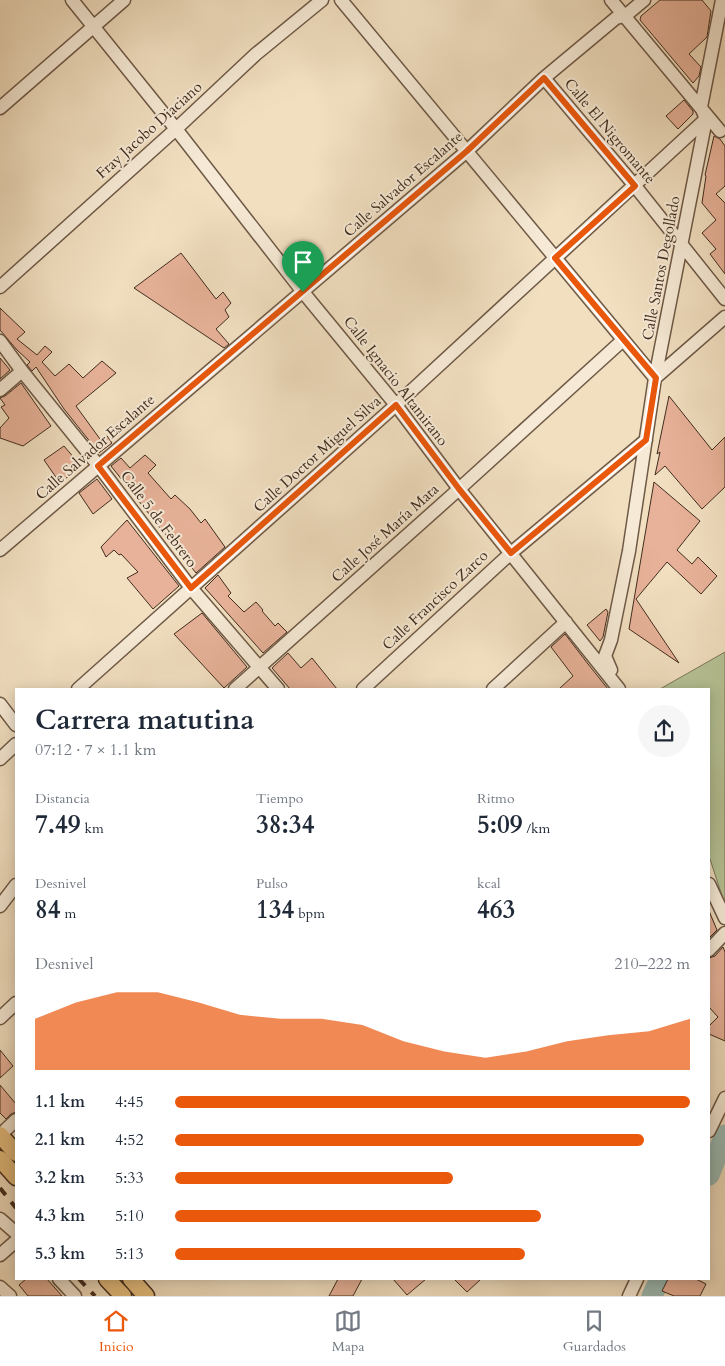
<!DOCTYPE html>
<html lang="es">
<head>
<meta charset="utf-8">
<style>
  body { margin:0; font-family:Cardo,serif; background:#f6f6f7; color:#1f2937; height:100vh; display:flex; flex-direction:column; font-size:19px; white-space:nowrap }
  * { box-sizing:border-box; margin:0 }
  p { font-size:16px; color:#747a83 }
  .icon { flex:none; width:28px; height:28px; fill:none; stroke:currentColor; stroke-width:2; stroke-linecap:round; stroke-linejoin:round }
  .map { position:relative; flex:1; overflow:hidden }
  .panel { position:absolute; left:15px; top:688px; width:695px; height:592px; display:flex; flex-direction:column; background:#fff; border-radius:0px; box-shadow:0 2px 12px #0003 }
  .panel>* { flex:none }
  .pin { position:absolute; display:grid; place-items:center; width:42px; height:42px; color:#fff; margin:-51px -21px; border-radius:50% 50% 50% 0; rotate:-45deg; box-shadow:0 0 5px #0007 }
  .pin .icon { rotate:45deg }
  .round { display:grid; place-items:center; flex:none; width:52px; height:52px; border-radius:26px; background:#f6f6f7 }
  .summary { display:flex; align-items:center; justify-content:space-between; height:85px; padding:0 20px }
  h1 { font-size:28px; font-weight:700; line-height:38px }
  .metrics { display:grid; grid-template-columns:repeat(3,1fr); gap:8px; height:85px; padding:5px 20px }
  .metrics div { display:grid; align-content:center }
  .metrics b { font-size:25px; font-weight:700 }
  .metrics small { font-size:14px; font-weight:400 }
  .metrics p { font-size:14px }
  .chart { height:140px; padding:10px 20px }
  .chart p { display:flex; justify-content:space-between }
  .chart svg { width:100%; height:90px; margin-top:5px; fill:#ea580c; opacity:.7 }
  ul { padding:0 20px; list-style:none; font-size:16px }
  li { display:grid; grid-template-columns:80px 60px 1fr; align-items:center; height:38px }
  li i { height:12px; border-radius:6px; background:#ea580c }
  .tab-bar { display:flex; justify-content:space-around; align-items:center; height:70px; border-top:1px solid #e0e1e3; background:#fff; font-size:14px; color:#747a83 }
  .tab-bar a { display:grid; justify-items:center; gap:2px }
  .tab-bar .current { color:#ea580c }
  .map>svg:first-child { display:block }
</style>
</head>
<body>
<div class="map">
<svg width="725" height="1296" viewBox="0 0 725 1296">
  <rect width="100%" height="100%" fill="#f1dfc0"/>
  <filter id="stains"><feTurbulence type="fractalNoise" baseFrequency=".004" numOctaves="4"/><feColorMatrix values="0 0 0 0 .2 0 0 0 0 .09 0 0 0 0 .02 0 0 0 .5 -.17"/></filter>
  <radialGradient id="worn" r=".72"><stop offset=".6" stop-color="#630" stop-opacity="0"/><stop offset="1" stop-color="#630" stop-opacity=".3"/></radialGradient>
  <path fill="#b6c295" stroke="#7c775a" d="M725,652V905L709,856V689H660Z"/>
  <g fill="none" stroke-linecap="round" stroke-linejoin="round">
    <path stroke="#9bbcb5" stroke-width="21" d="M709,1175L725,1135
      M652,1296L660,1279"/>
  </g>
  <path fill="#e7b299" stroke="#422c1e" d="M660,0H702L711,11L707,37L689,54L701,67L699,76L693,83L640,20L641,16Z
    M684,100L693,111V114L678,129L666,116Z
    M714,136L720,139L725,146V186L716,194L725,203V274L710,254L716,249L702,233L716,220L702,203L706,176L705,175Z
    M181,253L216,299L223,292L231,303L225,310L229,317L216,329L229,344L224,348L134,288Z
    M0,308L25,332L17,339L37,355L45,346L52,352L42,362L55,376L69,364L83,378L102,361L116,373L76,406L100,439L107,436L112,443L99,453L64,409L36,367L32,371L27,365L30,362L17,350L0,330Z
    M0,358L10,370L0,379Z
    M21,383L51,426L23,446L0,438V428L9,418L1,407L5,405L0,398L5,396Z
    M669,396L712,450L725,437V487L702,509L665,466L655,475L660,452L657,454Z
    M64,446L81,466L60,483L44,460Z
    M145,455L156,465L148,473L171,499L175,495L190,509L201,523L205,519L225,547L196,573L111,466L121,458L130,468Z
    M97,479L112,499L93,514L79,493Z
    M654,482L700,521L677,550L692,564L698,557L717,576L701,594L667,562L636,599L679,663L629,629Z
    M127,520L179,586L153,609L127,578L138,572L121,554L119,555L114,550L106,557L101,547Z
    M218,575L231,593L228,596L244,612L256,602L263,610L262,611L275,626L278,623L287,632L263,653L205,588Z
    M606,609L608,612L603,637L600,641L587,625Z
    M202,613L247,667L224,688L174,634Z
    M565,634L588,664L608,689H559L573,676L551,647Z
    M288,653L301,668L312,658L337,689H290L272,668Z
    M709,911L717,930L709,938Z
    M723,947L725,952V1041L709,1034V1026L718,1017L709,1007V958L715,956Z
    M0,1050L13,1066L0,1078Z
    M0,1085L16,1104V1112L11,1114L6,1119L0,1113Z
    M26,1279H47L62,1296H28L19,1285Z
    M338,1279H362L353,1296H329Z
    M393,1279H426L407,1295Z
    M454,1279H481L467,1292Z
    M668,1279H696L706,1284L700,1296H674L662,1291Z"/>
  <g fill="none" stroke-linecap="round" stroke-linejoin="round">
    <defs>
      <path id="minor" d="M72,0L176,129L303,292L396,405L459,489L619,689
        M341,0L655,378L725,317
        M611,0L720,131
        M544,78L635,186L725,299
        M0,108L124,0
        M0,287L176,129L256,54L322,0
        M0,341L22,371L98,465L191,588L278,689
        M0,390L22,371
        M0,550L467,151L544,78L616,18L625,16L644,0
        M611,670L605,656L611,640L629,551L655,378L706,119L701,107L722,0
        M78,689L396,405L706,119
        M235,689L459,489L623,340
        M363,689L511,553L646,440
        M493,689L566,622
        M0,704L16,725
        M0,759L16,744
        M709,884L725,918
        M0,906L16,885
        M709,950L725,933
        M0,1018L16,1003
        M709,1131L725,1098
        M0,1135L16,1120
        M0,1219L16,1233
        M0,1255L16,1241
        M59,1279L75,1296
        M0,1287L10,1296
        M629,1296L637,1279"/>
      <path id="major" d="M0,1135L16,1153
        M0,1159L16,1177
        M107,1279L123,1296
        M131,1279L146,1296"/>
    </defs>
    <use href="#minor" stroke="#6e5946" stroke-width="15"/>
    <use href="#major" stroke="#422c1e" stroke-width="19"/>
    <use href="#minor" stroke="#f6ead6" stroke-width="12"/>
    <use href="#major" stroke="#e8c080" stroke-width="16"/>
    <path stroke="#422c1e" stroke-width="4" stroke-dasharray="9 9" stroke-linecap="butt" d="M0,1188L16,1208
      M79,1279L95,1296"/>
  </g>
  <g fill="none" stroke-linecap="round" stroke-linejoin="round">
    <defs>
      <path id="route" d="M544,78L635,186L555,258L656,378L646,440L511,553L459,489L396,405L191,588L98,466L467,151Z"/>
    </defs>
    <use href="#route" stroke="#fff" stroke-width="10"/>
    <use href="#route" stroke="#ea580c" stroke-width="6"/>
  </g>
  <g text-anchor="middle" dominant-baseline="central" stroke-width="4" stroke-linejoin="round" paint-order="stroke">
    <g font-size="15" fill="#422c1e" stroke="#f6ead6">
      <text transform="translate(149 130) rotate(-42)">Fray Jacobo Diaciano</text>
      <text transform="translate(610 131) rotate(50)">Calle El Nigromante</text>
      <text transform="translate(403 184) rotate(-41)">Calle Salvador Escalante</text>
      <text transform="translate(661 268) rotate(-79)">Calle Santos Degollado</text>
      <text transform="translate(396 381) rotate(52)">Calle Ignacio Altamirano</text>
      <text transform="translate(95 447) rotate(-41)">Calle Salvador Escalante</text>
      <text transform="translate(317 454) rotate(-42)">Calle Doctor Miguel Silva</text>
      <text transform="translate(159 519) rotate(53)">Calle 5 de Febrero</text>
      <text transform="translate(385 533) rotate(-42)">Calle José María Mata</text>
      <text transform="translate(435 600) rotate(-43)">Calle Francisco Zarco</text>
    </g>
  </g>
  <rect width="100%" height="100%" filter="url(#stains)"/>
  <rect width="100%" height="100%" fill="url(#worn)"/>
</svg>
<div class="pin" style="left:303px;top:292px;background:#1e9e55"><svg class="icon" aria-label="arrive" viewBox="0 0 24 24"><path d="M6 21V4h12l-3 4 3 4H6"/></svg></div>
<section class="panel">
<div class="summary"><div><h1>Carrera matutina</h1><p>07:12 · 7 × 1.1 km</p></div><a class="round"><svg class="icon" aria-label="share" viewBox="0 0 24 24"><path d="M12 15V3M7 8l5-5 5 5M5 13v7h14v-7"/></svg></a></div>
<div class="metrics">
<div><p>Distancia</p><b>7.49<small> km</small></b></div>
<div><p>Tiempo</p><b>38:34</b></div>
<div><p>Ritmo</p><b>5:09<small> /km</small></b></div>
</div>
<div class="metrics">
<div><p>Desnivel</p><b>84<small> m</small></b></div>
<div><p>Pulso</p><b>134<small> bpm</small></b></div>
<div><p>kcal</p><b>463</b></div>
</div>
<div class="chart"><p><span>Desnivel</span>210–222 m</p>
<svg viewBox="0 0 160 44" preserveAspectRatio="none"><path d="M0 44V19L10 11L20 6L30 6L40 11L50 17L60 19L70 19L80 22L90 30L100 35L110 38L120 35L130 30L140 27L150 25L160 19V44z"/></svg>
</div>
<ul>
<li><b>1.1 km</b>4:45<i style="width:100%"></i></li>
<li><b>2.1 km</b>4:52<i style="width:91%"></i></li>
<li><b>3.2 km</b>5:33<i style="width:54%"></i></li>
<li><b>4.3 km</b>5:10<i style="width:71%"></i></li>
<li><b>5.3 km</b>5:13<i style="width:68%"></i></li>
</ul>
</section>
</div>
<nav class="tab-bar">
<a class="current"><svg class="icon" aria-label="home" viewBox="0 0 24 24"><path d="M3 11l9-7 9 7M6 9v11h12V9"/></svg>Inicio</a>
<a><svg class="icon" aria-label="map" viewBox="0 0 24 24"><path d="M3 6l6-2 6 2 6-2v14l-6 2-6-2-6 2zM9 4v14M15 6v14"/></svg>Mapa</a>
<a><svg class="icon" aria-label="saved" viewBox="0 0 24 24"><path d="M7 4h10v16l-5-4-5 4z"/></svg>Guardados</a>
</nav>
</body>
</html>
